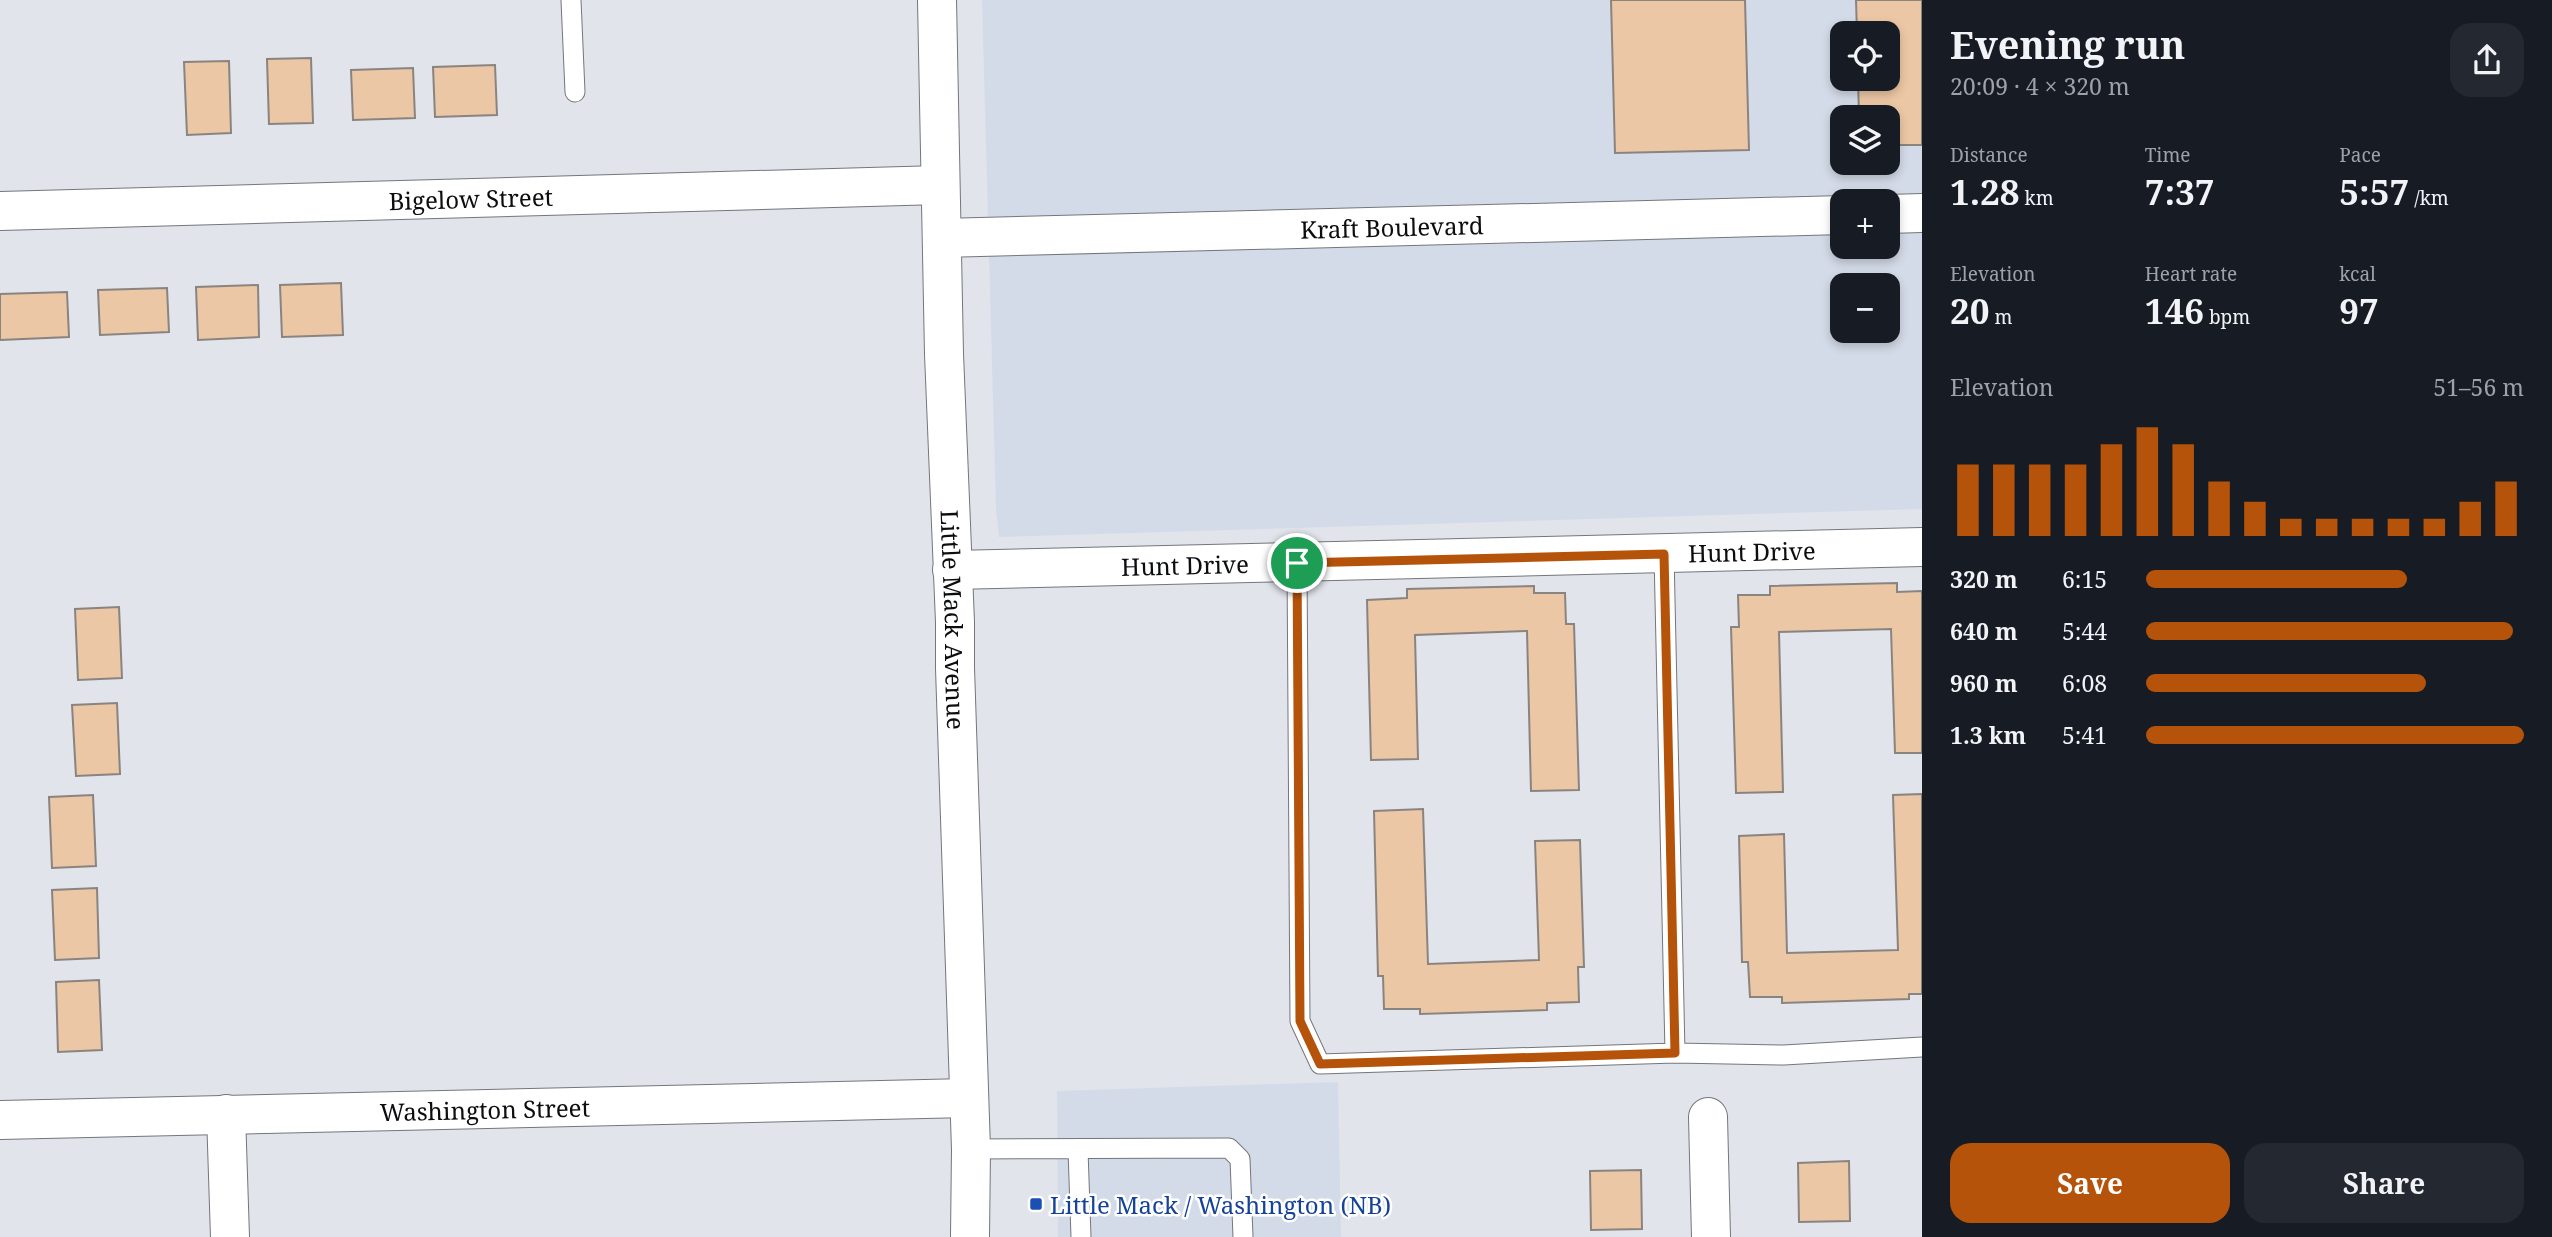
<!DOCTYPE html>
<html lang="en">
<head>
<meta charset="utf-8">
<style>
  body { margin:0; font-family:"Noto Serif",serif; background:#242831; color:#f1f3f6; height:100vh; display:flex; flex-direction:column; font-size:26px; white-space:nowrap }
  * { box-sizing:border-box; margin:0 }
  p { font-size:23px; color:#9ea1a6 }
  .icon { flex:none; width:38px; height:38px; fill:none; stroke:currentColor; stroke-width:2; stroke-linecap:round; stroke-linejoin:round }
  .map { position:relative; flex:1; overflow:hidden }
  .panel { display:flex; flex-direction:column; background:#171b24; width:630px }
  .panel>* { flex:none }
  .tools { position:absolute; left:1830px; top:21px; display:grid; gap:14px }
  .tools a { display:grid; place-items:center; width:70px; height:70px; border-radius:14px; background:#171b24; box-shadow:0 4px 10px #0003; font-size:35px }
  .pin { position:absolute; display:grid; place-items:center; width:60px; height:60px; color:#fff; margin:-30px; border:4px solid #fff; border-radius:50%; box-shadow:0 2px 7px #0007 }
  .round { display:grid; place-items:center; flex:none; width:74px; height:74px; border-radius:21px; background:#242831 }
  .overview { display:flex; align-items:center; justify-content:space-between; height:119px; padding:0 28px }
  h1 { font-size:38px; font-weight:700; line-height:52px }
  .figures { display:grid; grid-template-columns:repeat(3,1fr); gap:10px; height:119px; padding:7px 28px }
  .figures div { display:grid; align-content:center }
  .figures b { font-size:35px; font-weight:700 }
  .figures small { font-size:19px; font-weight:400 }
  .figures p { font-size:19px }
  .chart { height:196px; padding:14px 28px }
  .chart p { display:flex; justify-content:space-between }
  .chart svg { width:100%; height:126px; margin-top:7px; stroke:#b45309; stroke-width:6 }
  .action { display:flex; gap:14px; margin-top:auto; padding:14px 28px }
  .action a { flex:1; height:80px; border-radius:21px; background:#b45309; color:#fff; font-size:28px; font-weight:700; line-height:80px; text-align:center }
  .action a+a { background:#242831; color:#f1f3f6 }
  ul { padding:0 28px; list-style:none; font-size:23px }
  li { display:grid; grid-template-columns:112px 84px 1fr; align-items:center; height:52px }
  li i { height:18px; border-radius:9px; background:#b45309 }
  main { display:flex; flex:1; min-height:0 }
  .map>svg:first-child { display:block }
</style>
</head>
<body>
<main>
<div class="map">
<svg width="1922" height="1237" viewBox="0 0 1922 1237">
  <rect width="100%" height="100%" fill="#e1e4ea"/>
  <path fill="#d4dbe8" fill-rule="evenodd" d="M982,0H1922V509L999,537L996,509ZM1843,33H1888V79H1843ZM1843,117H1888V163H1843ZM1843,201H1888V247H1843ZM1843,285H1888V331H1843Z
    M1338,1082L1341,1237H1058L1057,1091Z"/>
  <path fill="#ecc7a5" stroke="#8a8480" stroke-width="2" d="M1611,0H1745L1749,150L1615,153Z
    M1856,0H1922V145H1888V117H1859L1858,79H1888V33H1857Z
    M311,58L313,123L269,124L267,59Z
    M229,61L231,133L187,135L184,62Z
    M495,65L497,115L435,117L433,67Z
    M413,68L415,118L353,120L351,70Z
    M341,283L343,335L282,337L280,285Z
    M258,285L259,337L198,340L196,287Z
    M167,288L169,332L100,335L98,290Z
    M67,292L69,337L0,340V294Z
    M1897,583V592L1922,591V753H1895L1891,629L1779,632L1783,792L1736,793L1731,627H1739L1738,595H1770V586Z
    M1534,586V593H1565L1566,624H1574L1579,790L1531,791L1527,631L1415,635L1418,759L1371,760L1367,600L1407,598V589Z
    M119,607L122,678L78,680L75,609Z
    M117,703L120,774L76,776L72,705Z
    M1922,794V994H1909V999L1782,1003V997H1750L1748,962H1742L1739,836L1784,834L1787,953L1898,950L1893,795Z
    M93,795L96,866L52,868L49,797Z
    M1423,809L1428,964L1539,960L1535,841L1580,840L1584,967H1578L1579,1002L1547,1003V1010L1420,1014V1009H1384L1383,976H1378L1374,811Z
    M97,888L99,958L55,960L52,890Z
    M99,980L102,1050L58,1052L56,982Z
    M1849,1161L1850,1221L1799,1222L1798,1163Z
    M1641,1170L1642,1229L1591,1230L1590,1171Z"/>
  <g fill="none" stroke-linecap="round" stroke-linejoin="round">
    <defs>
      <path id="lane" d="M571,0L575,92
        M1664,554L1675,1053
        M1297,563L1300,1021L1320,1064L1675,1053L1784,1055L1922,1047
        M971,1149L1229,1148L1240,1159L1243,1237
        M1078,1150L1081,1237"/>
      <g id="street">
        <path id="s1" d="M0,211L940,185"/>
        <path d="M1888,214L1922,213"/>
        <path id="s2" d="M942,238L1843,215"/>
        <path id="s3" d="M952,570L1922,547"/>
        <path d="M226,1114L230,1237"/>
        <path d="M1708,1117L1711,1237"/>
        <path id="s4" d="M0,1120L968,1098"/>
      </g>
      <g id="secondary">
        <path id="s5" d="M937,0L944,354L955,622V668L971,1149L970,1237"/>
      </g>
    </defs>
    <use href="#lane" stroke="#73767c" stroke-width="21"/>
    <use href="#street" stroke="#73767c" stroke-width="40"/>
    <use href="#secondary" stroke="#73767c" stroke-width="40"/>
    <use href="#lane" stroke="#fff" stroke-width="19"/>
    <use href="#street" stroke="#fff" stroke-width="38"/>
    <use href="#secondary" stroke="#fff" stroke-width="38"/>
  </g>
  <g fill="none" stroke-linecap="round" stroke-linejoin="round">
    <defs>
      <path id="route" d="M1664,554L1675,1053L1320,1064L1300,1021L1297,563Z"/>
    </defs>
    <use href="#route" stroke="#fff" stroke-width="14"/>
    <use href="#route" stroke="#b45309" stroke-width="9"/>
  </g>
  <rect fill="#1a4fb4" stroke="#fff" stroke-width="2.5" x="1029" y="1197" width="14" height="14" rx="3.5"/>
  <g text-anchor="middle" dominant-baseline="central" stroke-width="5" stroke-linejoin="round" paint-order="stroke">
    <g font-size="24" fill="#0c0d0f" stroke="#fff">
      <text stroke="none"><textPath href="#s1" startOffset="471">Bigelow Street</textPath></text>
      <text stroke="none"><textPath href="#s2" startOffset="450">Kraft Boulevard</textPath></text>
      <text stroke="none"><textPath href="#s3" startOffset="800">Hunt Drive</textPath></text>
      <text stroke="none"><textPath href="#s3" startOffset="233">Hunt Drive</textPath></text>
      <text stroke="none"><textPath href="#s5" startOffset="620">Little Mack Avenue</textPath></text>
      <text stroke="none"><textPath href="#s4" startOffset="485">Washington Street</textPath></text>
    </g>
    <g font-size="24" fill="#164399" stroke="#fff" text-anchor="start">
      <text x="1050" y="1204">Little Mack / Washington (NB)</text>
    </g>
  </g>
</svg>
<div class="tools">
<a><svg class="icon" aria-label="locate" viewBox="0 0 24 24"><circle cx="12" cy="12" r="6"/><path d="M12 2v4M12 18v4M2 12h4M18 12h4"/></svg></a>
<a><svg class="icon" aria-label="layers" viewBox="0 0 24 24"><path d="M12 4l9 5-9 5-9-5zM3 14l9 5 9-5"/></svg></a>
<a>+</a>
<a>−</a>
</div>
<div class="pin" style="left:1297px;top:563px;background:#1e9e55"><svg class="icon" aria-label="arrive" viewBox="0 0 24 24"><path d="M6 21V4h12l-3 4 3 4H6"/></svg></div>
</div>
<section class="panel">
<div class="overview"><div><h1>Evening run</h1><p>20:09 · 4 × 320 m</p></div><a class="round"><svg class="icon" aria-label="share" viewBox="0 0 24 24"><path d="M12 15V3M7 8l5-5 5 5M5 13v7h14v-7"/></svg></a></div>
<div class="figures">
<div><p>Distance</p><b>1.28<small> km</small></b></div>
<div><p>Time</p><b>7:37</b></div>
<div><p>Pace</p><b>5:57<small> /km</small></b></div>
</div>
<div class="figures">
<div><p>Elevation</p><b>20<small> m</small></b></div>
<div><p>Heart rate</p><b>146<small> bpm</small></b></div>
<div><p>kcal</p><b>97</b></div>
</div>
<div class="chart"><p><span>Elevation</span>51–56 m</p>
<svg viewBox="0 0 160 44" preserveAspectRatio="none"><path d="M5 44V19M15 44V19M25 44V19M35 44V19M45 44V12M55 44V6M65 44V12M75 44V25M85 44V32M95 44V38M105 44V38M115 44V38M125 44V38M135 44V38M145 44V32M155 44V25"/></svg>
</div>
<ul>
<li><b>320 m</b>6:15<i style="width:69%"></i></li>
<li><b>640 m</b>5:44<i style="width:97%"></i></li>
<li><b>960 m</b>6:08<i style="width:74%"></i></li>
<li><b>1.3 km</b>5:41<i style="width:100%"></i></li>
</ul>
<div class="action"><a>Save</a><a>Share</a></div>
</section>
</main>
</body>
</html>
